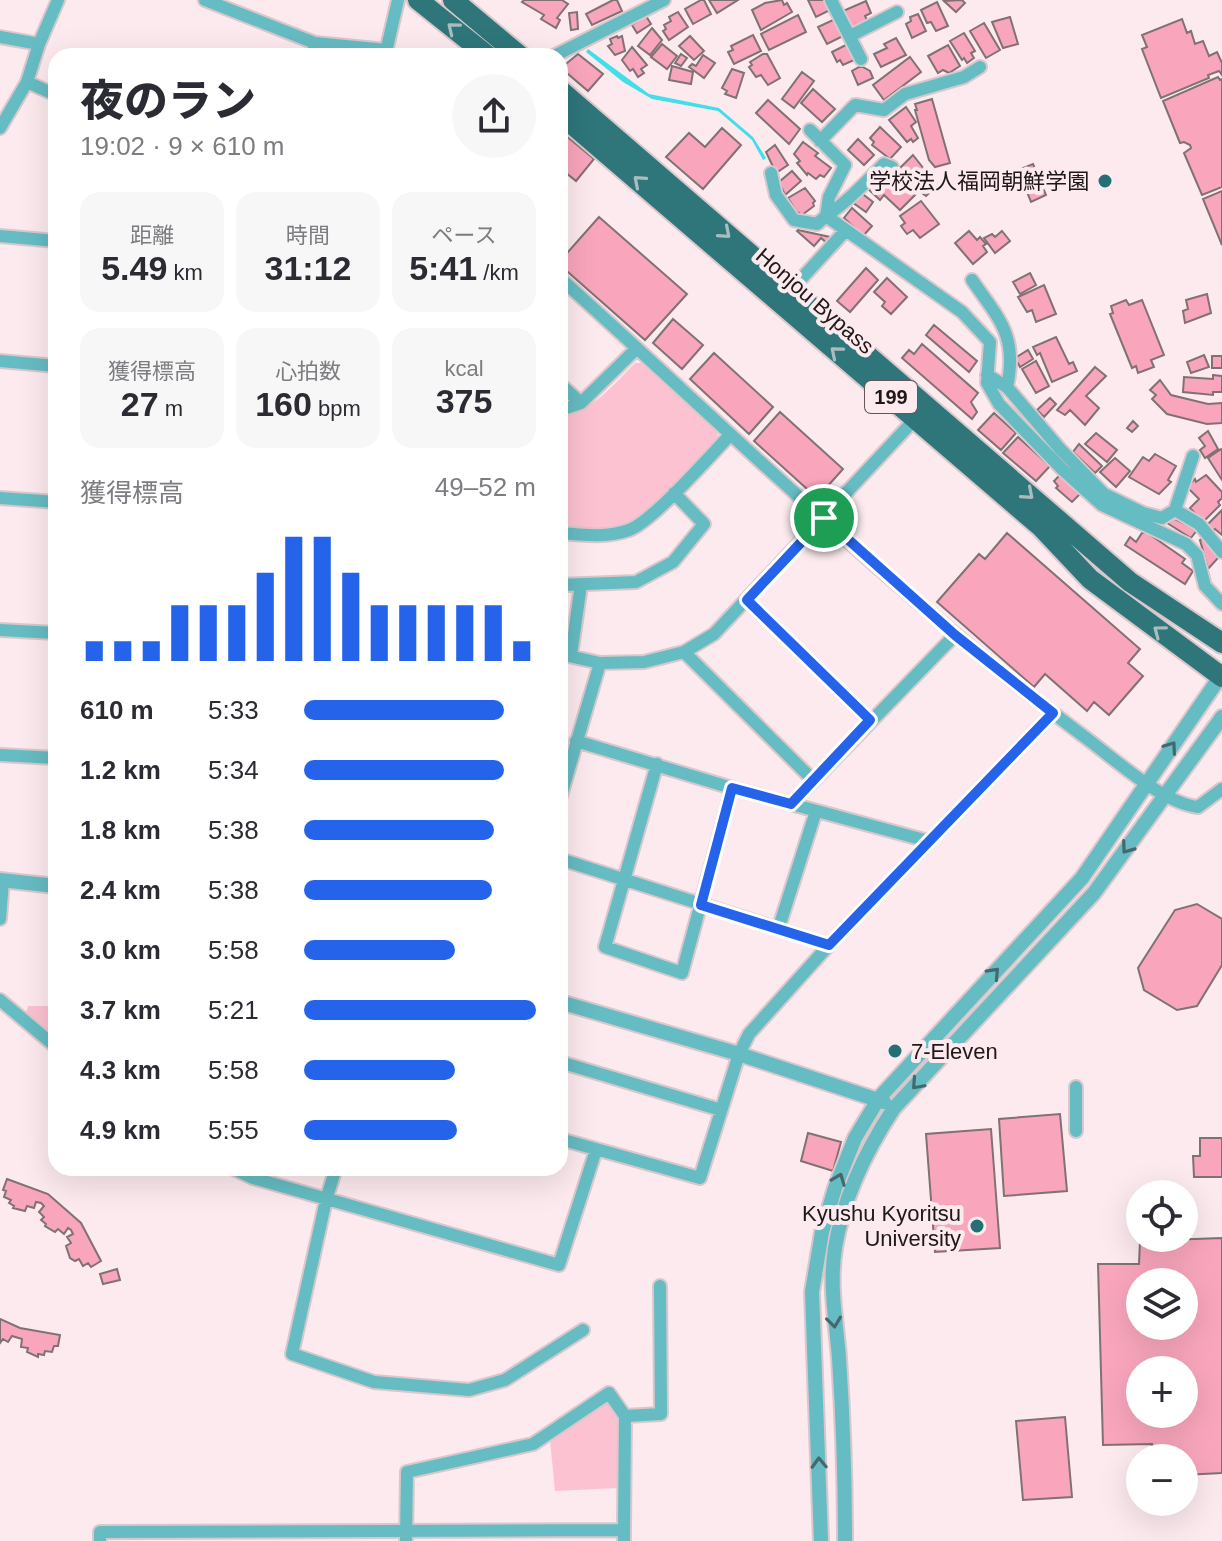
<!DOCTYPE html>
<html lang="ja">
<head>
<meta charset="utf-8">
<style>
  body { margin:0; font-family:Arial,"Noto Sans JP",sans-serif; background:#f7f7f7; color:#2b2b33; height:100vh; display:flex; flex-direction:column; font-size:30px; white-space:nowrap }
  * { box-sizing:border-box; margin:0 }
  p { font-size:26px; color:#7c7c81 }
  .icon { flex:none; width:44px; height:44px; fill:none; stroke:currentColor; stroke-width:2; stroke-linecap:round; stroke-linejoin:round }
  .map { position:relative; flex:1; overflow:hidden }
  .details { position:absolute; left:48px; top:48px; width:520px; height:1128px; display:flex; flex-direction:column; background:#fff; border-radius:24px; box-shadow:0 8px 32px #0002 }
  .details>* { flex:none }
  .fabs { position:absolute; left:1126px; top:1180px; display:grid; gap:16px }
  .fabs a { display:grid; place-items:center; width:72px; height:72px; border-radius:50%; background:#fff; box-shadow:0 8px 32px #0002; font-size:40px }
  .pin { position:absolute; display:grid; place-items:center; width:68px; height:68px; color:#fff; margin:-34px; border:4px solid #fff; border-radius:50%; box-shadow:0 2px 8px #0007 }
  .round { display:grid; place-items:center; flex:none; width:84px; height:84px; border-radius:42px; background:#f7f7f7 }
  .headline { display:flex; align-items:center; justify-content:space-between; height:136px; padding:0 32px }
  h1 { font-size:44px; font-weight:800; line-height:60px }
  .metrics { display:grid; grid-template-columns:repeat(3,1fr); gap:12px; height:136px; padding:8px 32px }
  .metrics div { display:grid; align-content:center; border-radius:20px; background:#f7f7f7; text-align:center }
  .metrics b { font-size:34px; font-weight:800 }
  .metrics small { font-size:22px; font-weight:400 }
  .metrics p { font-size:22px }
  .chart { height:224px; padding:16px 32px }
  .chart p { display:flex; justify-content:space-between }
  .chart svg { width:100%; height:144px; margin-top:8px; stroke:#2563eb; stroke-width:6 }
  ul { padding:0 32px; list-style:none; font-size:26px }
  li { display:grid; grid-template-columns:128px 96px 1fr; align-items:center; height:60px }
  li i { height:20px; border-radius:10px; background:#2563eb }
  .map>svg:first-child { display:block }
</style>
</head>
<body>
<div class="map">
<svg width="1222" height="1541" viewBox="0 0 1222 1541">
  <rect width="100%" height="100%" fill="#fceaee"/>
  <path fill="#fdc2d1" d="M635,363H641L717,431L718,438C696,461 651,519 622,527C603,532 580,527 560,526V417C593,411 612,386 635,363Z
    M28,1006H56V1039L26,1013Z
    M608,1403L619,1416L618,1488L555,1491L550,1440Z"/>
  <path fill="#41dfe9" d="M588,49L649,94L719,108L753,137L766,158L763,160L752,140L718,111L652,99L623,82L586,52Z"/>
  <path fill="#f9a6bc" stroke="#807174" stroke-width="2" fill-rule="evenodd" d="M524,0H562L568,4L557,18L560,20L556,28L541,19L544,15L522,2Z
    M613,0H617L622,11L592,25L586,14Z
    M701,0H704L711,14L693,24L685,9Z
    M709,0H738L717,13Z
    M782,0L784,5L787,3L792,12L761,30L752,10L765,3Z
    M808,0H826L830,10L816,17Z
    M962,0L965,3L956,12L944,1Z
    M866,1L871,13L865,16L867,20L854,29L852,26L850,27L843,11Z
    M937,2L948,26L936,31L931,22L927,23L921,10Z
    M577,12L578,29L571,30L569,13Z
    M678,12L688,27L669,40L663,31L666,29L664,25L671,21L669,17Z
    M918,14L926,31L912,38L906,24L911,21L910,17Z
    M798,15L806,32L769,50L761,34Z
    M646,16L651,24L637,33L632,25Z
    M1010,17L1018,44L1003,48L992,22Z
    M835,19L843,36L827,44L818,27Z
    M1182,19L1187,33L1191,31L1195,44L1203,41L1209,56L1217,52L1222,63V75L1219,71L1208,75L1209,78L1161,98L1142,49L1147,47L1142,35Z
    M984,23L1000,50L986,58L970,31Z
    M652,28L662,40L650,55L638,46Z
    M964,33L975,51L971,53L974,58L967,63L964,58L962,60L950,41Z
    M753,35L761,51L734,64L728,52L733,50L731,46Z
    M617,36L618,38L622,36L625,51L615,55L608,46L612,44L610,39Z
    M690,36L704,51L694,60L679,46Z
    M896,38L906,55L881,67L874,54L887,48L884,44Z
    M662,44L677,56L667,69L651,57Z
    M848,44L854,60L843,65L840,60L837,62L832,52Z
    M948,45L960,66L949,73L943,70L938,73L928,56Z
    M632,47L647,65L641,69L644,73L638,77L633,69L630,71L622,60Z
    M578,54L603,74L588,91L561,68Z
    M681,54L687,58L681,66L675,63Z
    M763,54H767L780,78L768,85L761,75L756,77L749,67L752,65L750,62Z
    M703,55L715,63L704,78L689,67L692,64L696,66Z
    M910,57L921,72L884,100L873,85Z
    M672,66L693,72L691,84L669,80Z
    M861,66L870,71L873,78L858,85L852,71Z
    M732,69L744,73L736,98L725,94L727,91L722,88Z
    M802,72L814,81L794,108L782,99Z
    M1218,77L1220,80L1222,79V187L1202,195L1184,153L1191,148L1190,145L1184,142L1180,143L1163,101Z
    M813,89L835,109L822,122L801,103Z
    M932,99L950,163L935,167L929,160L915,110H917L915,104Z
    M768,100L800,129L789,144L756,113Z
    M906,107L916,122L911,126L918,138L913,142L911,139L907,142L889,120Z
    M880,127L901,147L890,159L872,145L874,142L870,138Z
    M722,128L741,145L703,189L666,157L689,133L705,147Z
    M564,134L594,159L576,181L560,168V139Z
    M858,139L874,155L864,165L848,150Z
    M803,142L818,153L815,156L831,168L824,177L820,175L816,179L808,173L807,175L797,163L800,161L794,154Z
    M775,145L788,165L776,173L766,152Z
    M913,155L924,169L910,181L901,167Z
    M1033,164L1046,195L1031,202L1018,170Z
    M885,170L916,194L900,210L884,195L880,200L867,188Z
    M792,171L801,181L785,195L779,182Z
    M927,172L939,184L926,196L911,185Z
    M1008,176L1017,184L1013,189L1004,181Z
    M805,188L815,201L813,203L814,206L802,215L796,211L788,198Z
    M1222,191V245L1203,199Z
    M860,192L873,202L866,212L852,202Z
    M921,201L939,224L920,238L913,230L907,234L901,226L905,223L900,216Z
    M852,208L872,226L863,236L844,218Z
    M599,217L687,294L645,340L560,265V261Z
    M798,230L844,240L843,243L836,251L821,238L814,246L797,231Z
    M969,231L977,240L980,237L986,244L983,246L987,252L973,264L955,243Z
    M1002,231L1010,241L995,253L984,238L992,234L995,237Z
    M866,268L878,280L850,312L837,301Z
    M1030,273L1036,285L1020,294L1013,282Z
    M887,278L907,297L891,314L882,306L885,302L874,292Z
    M1044,285L1056,314L1036,322L1032,310L1027,312L1018,297Z
    M1207,294L1211,313L1185,323L1183,311L1188,309L1186,300Z
    M1126,300L1129,305L1142,300L1164,355L1151,360L1154,367L1138,373L1136,366L1132,368L1110,314L1113,313L1111,306Z
    M673,319L703,345L682,369L653,343Z
    M934,325L977,361L969,372L926,335Z
    M1056,337L1069,364L1073,362L1077,371L1052,382L1040,353L1037,355L1033,347Z
    M922,344L978,393L971,402L977,412L972,419L902,358L909,350L914,354Z
    M1028,350L1033,359L1020,367L1015,358Z
    M714,353L773,407L749,434L690,379Z
    M1204,355L1209,367L1191,373L1187,362Z
    M1212,356H1222V368H1212Z
    M1036,361L1049,386L1036,393L1022,369Z
    M1095,367L1106,376L1086,396L1099,408L1085,425L1070,410L1065,415L1057,410Z
    M1213,375L1222,376V392H1213V395L1183,392L1184,377L1213,379Z
    M1160,380L1171,395L1208,404L1222,403V423L1207,424L1167,414L1152,399L1156,395L1150,390Z
    M1050,398L1056,404L1044,417L1037,410Z
    M780,412L843,469L817,498L754,441Z
    M994,413L1016,433L1001,450L978,430Z
    M1133,421L1138,426L1132,432L1127,428Z
    M1208,431L1218,449L1205,458L1200,450L1205,446L1199,438Z
    M1096,433L1117,450L1107,462L1085,444Z
    M1018,437L1050,466L1036,481L1003,453Z
    M1079,444L1102,466L1095,473L1073,452Z
    M1221,449L1222,450V480L1208,458Z
    M1155,454L1176,466L1168,480L1171,482L1159,494L1129,477L1143,457L1149,461Z
    M1115,458L1130,471L1116,487L1100,472Z
    M1060,475L1080,494L1072,502L1056,488L1058,486L1054,481Z
    M1206,475L1222,492V498L1218,502L1220,505L1203,522L1190,508L1199,499L1187,487L1195,479L1196,482Z
    M1222,510V535L1215,529L1212,531L1206,526Z
    M1171,517L1197,530L1191,538L1167,523Z
    M1146,532L1185,559L1182,563L1193,571L1185,584L1125,545L1130,537L1136,542L1142,533Z
    M1007,533L1140,649L1128,663L1143,676L1109,715L1094,702L1087,711L1045,674L1034,687L937,602L979,554L985,559Z
    M1204,538L1218,558L1208,569L1200,540Z
    M1197,904L1222,919V965L1197,1006L1177,1010L1144,990L1138,968L1175,910Z
    M1060,1114L1067,1191L1004,1196L999,1119Z
    M991,1129L1000,1248L935,1252L926,1134Z
    M808,1133L841,1142L833,1171L801,1161Z
    M1200,1138H1222V1177H1194L1193,1156H1200Z
    M7,1179L48,1194L81,1223L101,1261L91,1267L88,1263L83,1266L79,1259L75,1261L70,1258L66,1246L71,1243L67,1237L73,1234L71,1230L68,1228L64,1234L58,1229L55,1232L45,1226L46,1224L41,1220L44,1217L39,1212L44,1206L41,1203L36,1202L34,1208L27,1206L25,1211L13,1208L14,1206L9,1203L11,1200L4,1197L6,1191L3,1190Z
    M1222,1238V1473L1184,1475V1458H1153L1152,1444L1103,1445L1098,1264H1139L1140,1241ZM1140,1282H1184V1326H1140ZM1140,1370H1184V1414H1140Z
    M117,1269L120,1280L103,1284L100,1274Z
    M0,1319L20,1328L60,1335L58,1346H54L52,1352L45,1351L44,1355L38,1354V1357L27,1352L28,1348L21,1347L22,1339L12,1336L8,1342L3,1339L0,1343Z
    M1065,1417L1072,1497L1023,1500L1016,1421Z"/>
  <g fill="none" stroke-linecap="round" stroke-linejoin="round">
    <defs>
      <path id="minor" d="M205,0L315,43L313,56
        M831,0L861,59
        M850,36L897,12
        M0,37L39,44
        M315,43L386,50
        M385,56L398,0
        M554,56L664,0
        M27,82L56,95
        M0,128L27,82L39,44L58,0
        M810,130L845,165L829,197L826,216
        M820,141L855,105L884,110L905,94L964,77L980,67
        M771,173L776,195L794,220L817,224L826,216L962,312L990,342L987,383L999,404L1062,469L1102,505L1186,544L1197,555L1205,586L1222,604
        M826,216C847,202 865,183 884,164L892,167
        M0,236L56,241
        M560,278C734,435 902,601 1090,741C1118,762 1163,803 1198,807L1222,789
        M972,280C999,319 1018,336 1007,387L987,375
        M791,290L846,230
        M0,361L56,366
        M560,384L581,403
        M1007,387L1060,449L1104,494L1143,513L1162,518L1175,510L1193,456
        M560,410L581,403L637,348
        M0,498L56,502
        M1175,510L1199,524L1222,552
        M560,533C584,535 606,538 629,530C652,522 710,456 730,435
        M560,585L636,582L673,562L704,524L674,493
        M747,600L870,720
        M0,630L56,633
        M560,654L600,663L644,662L684,652
        M571,655L581,585
        M576,741L732,788L928,841
        M0,755L56,758
        M657,764L605,947L682,973L732,788
        M813,780L684,652L714,634L916,418
        M560,799L600,663
        M791,804L955,635
        M560,859L829,945L1053,713
        M0,919L3,880
        M779,927L816,811
        M0,1000L56,1047
        M560,1062L721,1110
        M1076,1087V1131
        M560,1139L700,1178L739,1054L749,1034L829,945
        M232,1168L253,1178L559,1265L596,1150
        M336,1168L326,1200L292,1354L374,1382L469,1390L505,1380L583,1330
        M625,1416L661,1414L660,1286
        M100,1541V1532L624,1530V1541
        M406,1541L407,1472L533,1444L609,1393L625,1416L624,1530"/>
      <path id="tertiary" d="M0,880L56,886
        M560,1002L739,1054L884,1102
        M821,1541L812,1292L822,1232L835,1188L855,1138L879,1098L1082,878L1222,674
        M845,1541C845,1480 843,1418 839,1358C836,1320 829,1286 835,1248C843,1198 867,1149 894,1108L1094,893L1222,717"/>
      <path id="trunk" d="M418,0L488,56
        M453,0L520,56
        M560,90L1130,582L1222,643
        M560,114L1041,527L1090,579L1222,677"/>
    </defs>
    <use href="#minor" stroke="#d8c8cc" stroke-width="16"/>
    <use href="#tertiary" stroke="#d8c8cc" stroke-width="18"/>
    <use href="#trunk" stroke="#d8c8cc" stroke-width="24"/>
    <use href="#minor" stroke="#65bcc2" stroke-width="12"/>
    <use href="#tertiary" stroke="#65bcc2" stroke-width="14"/>
    <use href="#trunk" stroke="#2e767a" stroke-width="20"/>
  </g>
  <defs><path id="oneway-chevron" d="M-2-3.5L2.5 0L-2 3.5" fill="none" stroke-width="1.6" stroke-linecap="round" stroke-linejoin="round" transform="scale(2)"/></defs>
  <g stroke="#aabcc0">
    <use href="#oneway-chevron" transform="translate(453 28) rotate(-141)"/>
    <use href="#oneway-chevron" transform="translate(639 181) rotate(-139)"/>
    <use href="#oneway-chevron" transform="translate(725 233) rotate(41)"/>
    <use href="#oneway-chevron" transform="translate(836 352) rotate(-140)"/>
    <use href="#oneway-chevron" transform="translate(1028 494) rotate(41)"/>
    <use href="#oneway-chevron" transform="translate(1159 631) rotate(-143)"/>
  </g>
  <g stroke="#426a6e">
    <use href="#oneway-chevron" transform="translate(1171 747) rotate(-55)"/>
    <use href="#oneway-chevron" transform="translate(1127 848) rotate(126)"/>
    <use href="#oneway-chevron" transform="translate(994 973) rotate(-47)"/>
    <use href="#oneway-chevron" transform="translate(917 1084) rotate(132)"/>
    <use href="#oneway-chevron" transform="translate(839 1179) rotate(-69)"/>
    <use href="#oneway-chevron" transform="translate(834 1322) rotate(83)"/>
    <use href="#oneway-chevron" transform="translate(819 1463) rotate(-92)"/>
  </g>
  <g fill="none" stroke-linecap="round" stroke-linejoin="round">
    <defs>
      <path id="route" d="M824,518L955,635L1053,713L829,945L701,905L732,788L791,804L870,720L747,600Z"/>
    </defs>
    <use href="#route" stroke="#fff" stroke-width="16"/>
    <use href="#route" stroke="#2563eb" stroke-width="10"/>
  </g>
  <g fill="#246f74" stroke="#fceaee" stroke-width="3">
    <circle cx="1105" cy="181" r="8"/>
    <circle cx="895" cy="1051" r="8"/>
    <circle cx="977" cy="1226" r="8"/>
  </g>
  <g text-anchor="middle" dominant-baseline="central" stroke-width="8" stroke-linejoin="round" paint-order="stroke">
    <rect fill="#fceaee" stroke="#615759" stroke-width="2" x="865" y="381" width="52" height="32" rx="6"/>
    <g font-size="20" font-weight="bold" fill="#1e1819">
      <text x="891" y="397">199</text>
    </g>
    <g font-size="22" fill="#1e1819" stroke="#fceaee" text-anchor="end">
      <text x="1089" y="181">学校法人福岡朝鮮学園</text>
      <text x="911" y="1051" text-anchor="start">7-Eleven</text>
      <text x="961" y="1213">Kyushu Kyoritsu<tspan x="961" dy="25">University</tspan></text>
    </g>
    <g font-size="22" fill="#1e1819" stroke="#fceaee">
      <text transform="translate(815 301) rotate(41)">Honjou Bypass</text>
    </g>
  </g>
</svg>
<div class="fabs">
<a><svg class="icon" aria-label="locate" viewBox="0 0 24 24"><circle cx="12" cy="12" r="6"/><path d="M12 2v4M12 18v4M2 12h4M18 12h4"/></svg></a>
<a><svg class="icon" aria-label="layers" viewBox="0 0 24 24"><path d="M12 4l9 5-9 5-9-5zM3 14l9 5 9-5"/></svg></a>
<a>+</a>
<a>−</a>
</div>
<div class="pin" style="left:824px;top:518px;background:#1e9e55"><svg class="icon" aria-label="arrive" viewBox="0 0 24 24"><path d="M6 21V4h12l-3 4 3 4H6"/></svg></div>
<section class="details">
<div class="headline"><div><h1>夜のラン</h1><p>19:02 · 9 × 610 m</p></div><a class="round"><svg class="icon" aria-label="share" viewBox="0 0 24 24"><path d="M12 15V3M7 8l5-5 5 5M5 13v7h14v-7"/></svg></a></div>
<div class="metrics">
<div><p>距離</p><b>5.49<small> km</small></b></div>
<div><p>時間</p><b>31:12</b></div>
<div><p>ペース</p><b>5:41<small> /km</small></b></div>
</div>
<div class="metrics">
<div><p>獲得標高</p><b>27<small> m</small></b></div>
<div><p>心拍数</p><b>160<small> bpm</small></b></div>
<div><p>kcal</p><b>375</b></div>
</div>
<div class="chart"><p><span>獲得標高</span>49–52 m</p>
<svg viewBox="0 0 160 44" preserveAspectRatio="none"><path d="M5 44V38M15 44V38M25 44V38M35 44V27M45 44V27M55 44V27M65 44V17M75 44V6M85 44V6M95 44V17M105 44V27M115 44V27M125 44V27M135 44V27M145 44V27M155 44V38"/></svg>
</div>
<ul>
<li><b>610 m</b>5:33<i style="width:86%"></i></li>
<li><b>1.2 km</b>5:34<i style="width:86%"></i></li>
<li><b>1.8 km</b>5:38<i style="width:82%"></i></li>
<li><b>2.4 km</b>5:38<i style="width:81%"></i></li>
<li><b>3.0 km</b>5:58<i style="width:65%"></i></li>
<li><b>3.7 km</b>5:21<i style="width:100%"></i></li>
<li><b>4.3 km</b>5:58<i style="width:65%"></i></li>
<li><b>4.9 km</b>5:55<i style="width:66%"></i></li>
</ul>
</section>
</div>
</body>
</html>
